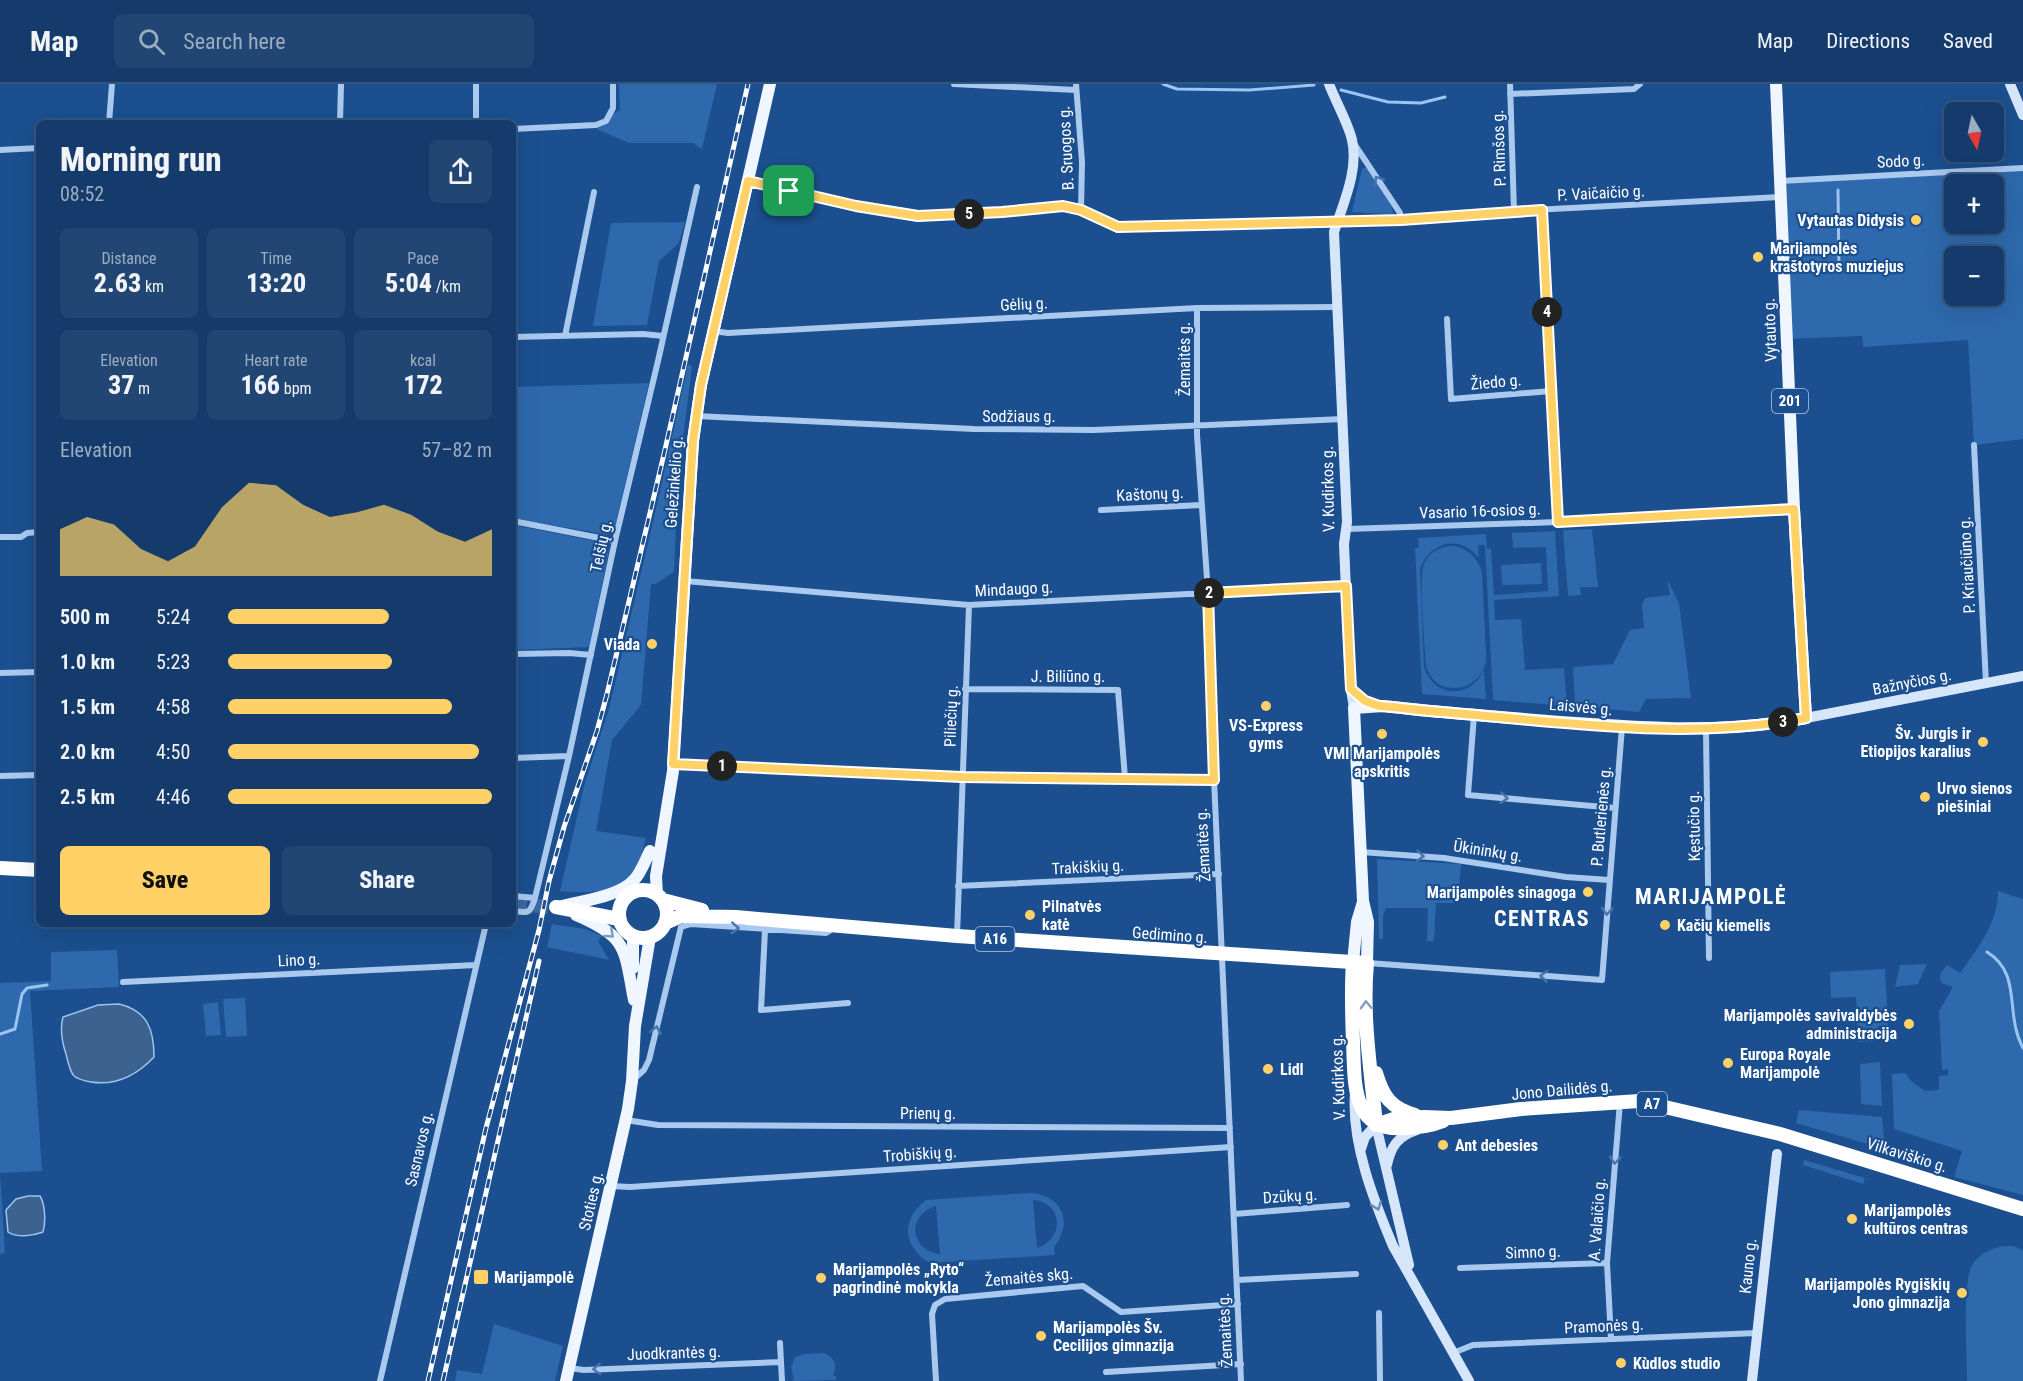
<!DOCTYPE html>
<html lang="en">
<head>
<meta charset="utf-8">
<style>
  body { margin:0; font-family:"Roboto Condensed",sans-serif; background:#214673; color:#f1f3f6; height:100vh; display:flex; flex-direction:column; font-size:22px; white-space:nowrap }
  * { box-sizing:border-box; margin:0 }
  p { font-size:20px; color:#9dadc1 }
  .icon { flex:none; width:33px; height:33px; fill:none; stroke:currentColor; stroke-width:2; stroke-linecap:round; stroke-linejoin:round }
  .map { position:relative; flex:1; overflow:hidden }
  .panel { position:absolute; left:36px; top:36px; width:480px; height:807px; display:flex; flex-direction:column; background:#143b6b; border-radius:9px; box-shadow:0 6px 24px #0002,0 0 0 2px #33557e }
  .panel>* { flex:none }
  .needle { width:39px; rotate:171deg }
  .tools { position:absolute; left:1944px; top:18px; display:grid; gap:12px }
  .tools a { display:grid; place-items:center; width:60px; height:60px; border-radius:9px; background:#143b6b; box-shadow:0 6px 24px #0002,0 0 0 2px #33557e; font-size:30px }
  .pin { position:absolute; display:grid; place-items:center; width:51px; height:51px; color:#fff; margin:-26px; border-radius:12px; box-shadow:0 3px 9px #0006 }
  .km { position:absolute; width:30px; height:30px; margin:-15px; border-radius:50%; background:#222; color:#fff; font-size:16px; line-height:30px; text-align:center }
  .round { display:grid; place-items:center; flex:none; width:63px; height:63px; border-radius:9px; background:#214673 }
  .headline { display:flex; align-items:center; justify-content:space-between; height:102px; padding:0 24px }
  h1 { font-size:33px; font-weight:800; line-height:45px }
  .figures { display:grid; grid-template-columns:repeat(3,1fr); gap:9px; height:102px; padding:6px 24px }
  .figures div { display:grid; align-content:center; border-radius:9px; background:#214673; text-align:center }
  .figures b { font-size:26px; font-weight:800 }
  .figures small { font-size:16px; font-weight:400 }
  .figures p { font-size:16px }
  .chart { height:168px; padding:12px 24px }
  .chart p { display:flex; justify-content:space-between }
  .chart svg { width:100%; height:108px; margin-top:6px; fill:#ffd166; opacity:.7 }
  .action { display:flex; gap:12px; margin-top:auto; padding:12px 24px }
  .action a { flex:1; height:69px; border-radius:9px; background:#ffd166; color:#111; font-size:24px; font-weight:800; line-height:69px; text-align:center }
  .action a+a { background:#214673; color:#f1f3f6 }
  ul { padding:0 24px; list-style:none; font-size:20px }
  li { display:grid; grid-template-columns:96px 72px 1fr; align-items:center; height:45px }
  li i { height:15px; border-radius:8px; background:#ffd166 }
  header { display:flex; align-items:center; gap:36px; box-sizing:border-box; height:84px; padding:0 30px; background:#143b6b; border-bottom:2px solid #33557e }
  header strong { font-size:28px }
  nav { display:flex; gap:33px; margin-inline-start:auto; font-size:21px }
  .search { width:420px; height:54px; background:#214673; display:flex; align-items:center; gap:15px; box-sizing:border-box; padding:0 21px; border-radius:9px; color:#9dadc1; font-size:22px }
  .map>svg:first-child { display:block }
</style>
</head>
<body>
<header>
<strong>Map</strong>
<div class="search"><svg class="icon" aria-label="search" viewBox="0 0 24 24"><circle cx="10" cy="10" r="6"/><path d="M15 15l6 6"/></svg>Search here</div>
<nav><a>Map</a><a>Directions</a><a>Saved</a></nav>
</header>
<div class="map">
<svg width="2023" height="1297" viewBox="0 0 2023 1297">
  <rect width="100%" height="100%" fill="#1b4f8f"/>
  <path fill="#2e69ad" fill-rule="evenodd" d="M619,0H717L702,65L693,59H629L596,45L608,39L611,31L620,26Z
    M1364,84H1367L1392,123L1393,129L1390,130L1352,128L1362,85Z
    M2023,84V355L1974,361L1968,256L1863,263L1862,252L1787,255L1780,97ZM1954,100H1994V140H1954ZM1954,172H1994V212H1954Z
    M685,138L679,159L659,177L647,241L593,242L611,139Z
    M688,280L692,283L680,378L675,399L674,426L676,444L674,488L655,500H651L641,621L612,656L596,747L646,754C643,764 641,776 635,786C621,811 584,809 560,807L584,702L609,625L657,421Z
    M649,299L614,447L608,451L513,434V303Z
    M513,441L601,458L609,466L589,563L513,566Z
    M1592,445L1598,503H1580L1581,511L1568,512L1563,446Z
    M1555,447L1559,512L1494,516L1495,536L1521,535L1525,586L1564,584L1567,622L1493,616L1485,461H1478L1479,474C1474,469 1470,465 1464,462C1445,453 1422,469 1420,488L1424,583C1434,614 1470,616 1484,586L1486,615L1422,610L1415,464H1419L1418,454L1486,450L1487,465H1491L1494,511L1548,507L1546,463L1513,464L1512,449Z
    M1449,462C1466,462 1477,472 1482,488C1483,508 1484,529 1485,549C1485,558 1487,568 1486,577C1484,593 1468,605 1453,604C1439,604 1430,595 1426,582C1425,562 1418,494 1424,480C1428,469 1438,464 1449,462Z
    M1541,479L1542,500L1502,501L1501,481Z
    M1667,495L1679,519L1691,614L1646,615L1639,628L1575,622L1573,583L1613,580L1630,546L1644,544L1642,521L1645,514L1670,511Z
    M1377,775L1461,780L1458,819H1436L1434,857H1427L1428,824H1386L1383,831V855H1379Z
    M1998,807L2023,815V1111L1954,1093L1962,1067L1894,1045L1892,990L1906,989L1911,997L1925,1007L1939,1006V992L1948,991V985L1942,986L1939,927L1953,903L1941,899L1940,890L1947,881L1960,889C1978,864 1998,839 1998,807Z
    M552,840L585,845L602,852L598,857L609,876L547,863Z
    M117,866L119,903L30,907L42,1087L0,1089L5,1169L0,1170V899L51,897V868Z
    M1927,880L1918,900L1895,903L1900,881Z
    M1885,885L1888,941L1878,942L1879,957L1858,958L1856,913L1831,914L1830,888Z
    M245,914L247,952L226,953L223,915Z
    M218,918L221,951L206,952L203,920Z
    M1880,978L1882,1022L1861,1020L1860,980Z
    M1799,1026L1882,1033L1885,1065L1796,1039Z
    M1804,1076L1865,1094L1863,1100L1803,1081Z
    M1030,1109C1062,1111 1074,1138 1054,1163L1055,1171L930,1179C902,1163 901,1135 926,1116ZM1033,1116C1063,1118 1065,1155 1037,1164ZM936,1122L940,1170H939C909,1165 907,1131 936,1122Z
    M2003,1162H2013L2023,1166V1297H1967C1967,1273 1962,1199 1972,1181C1979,1170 1990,1165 2003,1162Z
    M494,1240L563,1262L555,1297H455L457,1286L482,1290Z
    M823,1269C834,1272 838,1281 833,1292H836V1296L792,1297L794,1295L791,1283L795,1273L805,1270Z"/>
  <path fill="#3c6290" stroke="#9cc4f0" stroke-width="1.5" d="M119,920C148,927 154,946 154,973C137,991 116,1002 91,998C85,997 79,996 74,992C69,986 68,977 66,970C62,958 60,944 63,933L98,921Z
    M28,1112H40C45,1120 46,1138 43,1148C33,1152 17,1154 8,1148L6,1126L16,1115Z"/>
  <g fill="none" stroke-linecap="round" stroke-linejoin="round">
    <path stroke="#9cc4f0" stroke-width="3" d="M1163,0L1177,5L1249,6L1314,1
      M1341,6L1388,18L1421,19L1445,13
      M1838,106L1839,187
      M1987,868C2023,890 2004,929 2023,964
      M0,950L15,945L22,910L27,904L47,901"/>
    <path stroke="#3d69a0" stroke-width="14" stroke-dasharray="14 7" stroke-linecap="butt" d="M513,820L556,823"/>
    <path stroke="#a9c9ee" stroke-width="6" d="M954,0L1076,6
      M1076,0L1082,78L1081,126
      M1510,0L1514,127
      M1510,10L1634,5L1640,0
      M109,39L112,0
      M340,39L341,0
      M476,39V0
      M513,45L596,41L606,37L613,24V0
      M1355,61L1400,129L1401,136
      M0,66L39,64
      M748,97L856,122L918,132L1002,128L1063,122L1081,126L1118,143L1401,136L1514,127L1781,113
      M1780,97L2023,84
      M1542,126L1558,438
      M1197,224V351L1208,509L1214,695L1241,1297
      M1447,235L1451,315L1551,307
      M713,247L728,249L1197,224L1337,223
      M565,252L594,108
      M513,253L643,250L663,252
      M696,332L974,345L1094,346L1343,335
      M1974,361L1986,599
      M1101,426L1201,421
      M513,437L615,457
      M1347,445L1558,438L1794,425
      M0,453H21L27,449L39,448
      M685,497L969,521L1346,502
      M513,570L569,569L591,571
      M0,589L39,588
      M965,605L1118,606L1125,694
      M1474,631L1468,711L1615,724
      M1706,646L1709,874
      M513,674L569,672
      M674,680L962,693L1214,695
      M0,692L39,691
      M1361,768L1444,774L1566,793L1609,796
      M958,802L1219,790
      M513,812L535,814
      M513,827C529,829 530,830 535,814L569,672L615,457L658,277L697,103
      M765,846L761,926L848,919
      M957,852L969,521
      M1368,879L1602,896L1622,643
      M123,898L476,881
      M633,996L644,986L649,976L681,843L691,840L826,849L834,844
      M626,1036L658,1041L1230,1044
      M611,1102L630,1103L1231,1063
      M1234,1130L1347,1121
      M1460,1184L1607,1179
      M1237,1196L1356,1190
      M1379,1229L1380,1297
      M1611,1255L1607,1179L1620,1018
      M780,1259L782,1297
      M1453,1269L1473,1261L1757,1249
      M569,1284L584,1286L781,1278
      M1106,1288L1241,1280
      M380,1297L486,840
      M936,1297L932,1230L935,1221L945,1215L1083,1202L1121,1228L1238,1220"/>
    <path stroke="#d6e6fa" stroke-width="10" d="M1329,0C1335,16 1349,41 1352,56C1359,86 1343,120 1334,148L1347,438L1344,460L1350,600L1354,624
      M2010,0L2023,31
      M1351,605L1365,617L1379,622
      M1806,634L2023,592
      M1355,1009C1351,1059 1374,1117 1393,1162L1469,1297
      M1361,1065L1365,1053L1376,1041L1409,1181
      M1387,1081C1391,1062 1398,1052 1417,1046
      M1752,1297L1777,1070"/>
    <path stroke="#f0f6ff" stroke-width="12" d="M657,811L656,792L673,687L693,357L701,301L770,0
      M559,823C580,817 619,813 634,796C641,789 645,777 650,767
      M576,831C628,853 624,864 634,916
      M633,852V884
      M1353,878L1357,838L1363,818
      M1367,879L1368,838L1363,817L1354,624L1383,622C1442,629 1501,633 1561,638C1644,644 1723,650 1806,634L1794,425L1776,0
      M566,1297L628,1025L632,997L635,942L650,853"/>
    <path stroke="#fff" stroke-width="14" d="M0,784L39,786
      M619 830a24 24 0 1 1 48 0a24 24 0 1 1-48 0Z
      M663,816L702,826
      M556,823L619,835
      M665,839L681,832L736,833L957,852L1367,879C1362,933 1371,987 1376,1041
      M1353,878C1351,905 1352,931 1353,958C1355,998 1350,1049 1406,1044C1419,1043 1431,1042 1443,1037
      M1376,989C1383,1013 1391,1024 1415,1031
      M1376,1041L1394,1035L1424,1033L1451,1034L1521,1025L1639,1017L1780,1050L2023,1125"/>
    <defs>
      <path id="rail" d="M428,1297L486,1044L539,846L549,797L564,743L597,647L607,610L664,370L748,0
        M443,1297L539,877"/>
    </defs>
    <use href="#rail" stroke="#fff" stroke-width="5"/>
    <use href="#rail" stroke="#1b4f8f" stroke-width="3" stroke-dasharray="9" stroke-linecap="butt"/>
  </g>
  <defs><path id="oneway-chevron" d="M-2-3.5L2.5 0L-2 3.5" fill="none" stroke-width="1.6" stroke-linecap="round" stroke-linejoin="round" transform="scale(1.5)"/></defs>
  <g stroke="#4674ac">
    <use href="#oneway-chevron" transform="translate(1378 96) rotate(-123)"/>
    <use href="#oneway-chevron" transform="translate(1504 714) rotate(5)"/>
    <use href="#oneway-chevron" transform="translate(1420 772) rotate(5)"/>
    <use href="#oneway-chevron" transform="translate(1607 827) rotate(94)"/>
    <use href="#oneway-chevron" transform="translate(735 844) rotate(3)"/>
    <use href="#oneway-chevron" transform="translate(1544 892) rotate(-176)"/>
    <use href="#oneway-chevron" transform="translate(656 946) rotate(-78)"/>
    <use href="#oneway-chevron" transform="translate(1615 1076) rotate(95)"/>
    <use href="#oneway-chevron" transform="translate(597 1285) rotate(178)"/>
  </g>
  <use stroke="#7b9ac1" href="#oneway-chevron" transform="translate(610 850) rotate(42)"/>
  <use stroke="#829ec1" href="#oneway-chevron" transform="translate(1366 921) rotate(-92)"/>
  <use stroke="#668bba" href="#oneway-chevron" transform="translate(1377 1122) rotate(70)"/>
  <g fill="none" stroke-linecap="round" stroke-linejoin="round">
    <defs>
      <path id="route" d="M748,97L856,122L918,132L1002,128L1063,122L1081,126L1118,143L1401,136L1542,126L1558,438L1794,425L1806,634C1686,657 1563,638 1442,628C1421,627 1400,623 1379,622L1365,617L1351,605L1346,502L1208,509L1214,696L962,693L673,680L693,357L701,301Z"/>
    </defs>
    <use href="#route" stroke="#fff" stroke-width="12"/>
    <use href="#route" stroke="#ffd166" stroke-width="8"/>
  </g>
  <g fill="#ffd166" stroke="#1b4f8f" stroke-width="2">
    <circle cx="1916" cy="136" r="6"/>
    <circle cx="1758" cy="173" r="6"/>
    <circle cx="652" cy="560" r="6"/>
    <circle cx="1266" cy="622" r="6"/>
    <circle cx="1382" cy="650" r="6"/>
    <circle cx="1983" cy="658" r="6"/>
    <circle cx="1925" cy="713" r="6"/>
    <circle cx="1588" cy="808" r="6"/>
    <circle cx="1030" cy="831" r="6"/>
    <circle cx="1665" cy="841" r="6"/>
    <circle cx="1909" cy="940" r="6"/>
    <circle cx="1728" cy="979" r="6"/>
    <circle cx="1268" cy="985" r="6"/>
    <circle cx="1443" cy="1061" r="6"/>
    <circle cx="1852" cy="1135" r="6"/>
    <rect x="473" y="1185" width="16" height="16" rx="3"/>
    <circle cx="821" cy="1194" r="6"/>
    <circle cx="1962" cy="1209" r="6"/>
    <circle cx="1041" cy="1252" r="6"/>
    <circle cx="1621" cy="1279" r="6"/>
  </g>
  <g text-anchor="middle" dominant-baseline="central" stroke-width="4.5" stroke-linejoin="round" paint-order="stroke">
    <g fill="#1b4f8f" stroke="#bbcadd" stroke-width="1.5">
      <rect x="1772" y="305" width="36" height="24" rx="4.5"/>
      <rect x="975.5" y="843" width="39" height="24" rx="4.5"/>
      <rect x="1637" y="1008" width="30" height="24" rx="4.5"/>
    </g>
    <g font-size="15" font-weight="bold" fill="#fff">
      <text x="1790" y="317">201</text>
      <text x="995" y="855">A16</text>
      <text x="1652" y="1020">A7</text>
    </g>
    <g font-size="16" fill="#fff" stroke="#1b4f8f">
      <text transform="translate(1066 64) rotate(-93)">B. Sruogos g.</text>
      <text transform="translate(1499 64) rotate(-92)">P. Rimšos g.</text>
      <text transform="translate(1901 77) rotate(-3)">Sodo g.</text>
      <text transform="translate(1601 109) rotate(-3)">P. Vaičaičio g.</text>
      <text transform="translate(1024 220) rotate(-3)">Gėlių g.</text>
      <text transform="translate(1770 246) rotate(-92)">Vytauto g.</text>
      <text transform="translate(1184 275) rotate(-90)">Žemaitės g.</text>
      <text transform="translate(1496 298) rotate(-5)">Žiedo g.</text>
      <text x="1019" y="332">Sodžiaus g.</text>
      <text transform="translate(674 398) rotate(-86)">Geležinkelio g.</text>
      <text transform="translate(1328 405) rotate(-91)">V. Kudirkos g.</text>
      <text transform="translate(1150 410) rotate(-3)">Kaštonų g.</text>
      <text transform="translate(1480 427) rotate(-2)">Vasario 16-osios g.</text>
      <text transform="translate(601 462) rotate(-78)">Telšių g.</text>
      <text transform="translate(1967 481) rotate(-93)">P. Kriaučiūno g.</text>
      <text transform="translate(1014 505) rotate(-3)">Mindaugo g.</text>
      <text x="1068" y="592">J. Biliūno g.</text>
      <text transform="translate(1912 598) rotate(-11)">Bažnyčios g.</text>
      <text transform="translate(1581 623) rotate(5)">Laisvės g.</text>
      <text transform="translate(951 632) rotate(-88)">Piliečių g.</text>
      <text transform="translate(1601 732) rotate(-85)">P. Butlerienės g.</text>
      <text transform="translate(1694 742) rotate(-91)">Kęstučio g.</text>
      <text transform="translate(1203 761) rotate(-93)">Žemaitės g.</text>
      <text transform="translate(1488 767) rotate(9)">Ūkininkų g.</text>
      <text transform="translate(1088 783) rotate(-3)">Trakiškių g.</text>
      <text transform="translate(1170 851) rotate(4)">Gedimino g.</text>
      <text transform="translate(299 876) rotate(-3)">Lino g.</text>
      <text transform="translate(1338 993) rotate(-92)">V. Kudirkos g.</text>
      <text transform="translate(1562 1006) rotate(-5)">Jono Dailidės g.</text>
      <text x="928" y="1029">Prienų g.</text>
      <text transform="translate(419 1065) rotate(-77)">Sasnavos g.</text>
      <text transform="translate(920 1070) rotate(-4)">Trobiškių g.</text>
      <text transform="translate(1907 1071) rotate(17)">Vilkaviškio g.</text>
      <text transform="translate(1290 1112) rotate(-4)">Dzūkų g.</text>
      <text transform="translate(591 1117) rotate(-77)">Stoties g.</text>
      <text transform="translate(1597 1135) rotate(-86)">A. Valaičio g.</text>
      <text transform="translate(1533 1168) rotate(-2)">Simno g.</text>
      <text transform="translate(1748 1182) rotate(-84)">Kauno g.</text>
      <text transform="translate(1029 1193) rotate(-5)">Žemaitės skg.</text>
      <text transform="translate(1604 1242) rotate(-3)">Pramonės g.</text>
      <text transform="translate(1225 1246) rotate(-93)">Žemaitės g.</text>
      <text transform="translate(674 1269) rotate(-2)">Juodkrantės g.</text>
    </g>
    <g font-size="16" font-weight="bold" fill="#fff" stroke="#1b4f8f" text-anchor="start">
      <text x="1904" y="136" text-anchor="end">Vytautas Didysis</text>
      <text x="1770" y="164">Marijampolės<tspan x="1770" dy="18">kraštotyros muziejus</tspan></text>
      <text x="640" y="560" text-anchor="end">Viada</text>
      <text x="1266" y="641" text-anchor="middle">VS-Express<tspan x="1266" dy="18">gyms</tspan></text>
      <text x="1971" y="649" text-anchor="end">Šv. Jurgis ir<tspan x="1971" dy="18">Etiopijos karalius</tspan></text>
      <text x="1382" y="669" text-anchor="middle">VMI Marijampolės<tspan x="1382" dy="18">apskritis</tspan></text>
      <text x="1937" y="704">Urvo sienos<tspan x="1937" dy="18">piešiniai</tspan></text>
      <text x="1576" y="808" text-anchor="end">Marijampolės sinagoga</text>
      <text x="1042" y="822">Pilnatvės<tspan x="1042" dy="18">katė</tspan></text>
      <text x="1677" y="841">Kačių kiemelis</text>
      <text x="1897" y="931" text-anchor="end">Marijampolės savivaldybės<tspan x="1897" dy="18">administracija</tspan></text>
      <text x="1740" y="970">Europa Royale<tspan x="1740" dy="18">Marijampolė</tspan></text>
      <text x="1280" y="985">Lidl</text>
      <text x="1455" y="1061">Ant debesies</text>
      <text x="1864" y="1126">Marijampolės<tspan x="1864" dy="18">kultūros centras</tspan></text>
      <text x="833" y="1185">Marijampolės „Ryto“<tspan x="833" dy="18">pagrindinė mokykla</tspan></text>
      <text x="494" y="1193">Marijampolė</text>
      <text x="1950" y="1200" text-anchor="end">Marijampolės Rygiškių<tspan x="1950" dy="18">Jono gimnazija</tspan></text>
      <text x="1053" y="1243">Marijampolės Šv.<tspan x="1053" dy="18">Cecilijos gimnazija</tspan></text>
      <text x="1633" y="1279">Kùdlos studio</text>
    </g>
    <g font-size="22" font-weight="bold" letter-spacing="1.5" fill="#fff" stroke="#1b4f8f">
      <text x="1711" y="812">MARIJAMPOLĖ</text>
      <text x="1542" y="834">CENTRAS</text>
    </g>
  </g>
</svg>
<div class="tools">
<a><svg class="needle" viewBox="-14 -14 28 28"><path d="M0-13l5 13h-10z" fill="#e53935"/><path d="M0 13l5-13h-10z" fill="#9dadc1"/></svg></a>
<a>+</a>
<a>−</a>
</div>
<div class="pin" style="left:789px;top:107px;background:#1e9e55"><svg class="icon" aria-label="arrive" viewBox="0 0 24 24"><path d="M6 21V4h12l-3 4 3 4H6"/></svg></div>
<b class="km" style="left:722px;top:682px">1</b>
<b class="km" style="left:1209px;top:509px">2</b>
<b class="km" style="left:1783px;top:638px">3</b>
<b class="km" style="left:1547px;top:228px">4</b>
<b class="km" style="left:969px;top:130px">5</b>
<section class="panel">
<div class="headline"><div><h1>Morning run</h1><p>08:52</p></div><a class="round"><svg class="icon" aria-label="share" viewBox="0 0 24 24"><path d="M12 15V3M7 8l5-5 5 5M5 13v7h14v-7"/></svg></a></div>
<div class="figures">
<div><p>Distance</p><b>2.63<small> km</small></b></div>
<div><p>Time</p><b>13:20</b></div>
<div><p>Pace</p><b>5:04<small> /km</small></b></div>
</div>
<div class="figures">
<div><p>Elevation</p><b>37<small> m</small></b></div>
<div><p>Heart rate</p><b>166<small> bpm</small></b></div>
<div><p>kcal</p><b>172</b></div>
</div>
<div class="chart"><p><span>Elevation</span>57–82 m</p>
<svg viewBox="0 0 160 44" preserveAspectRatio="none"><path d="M0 44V25L10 20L20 23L30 33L40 38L50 32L60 16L70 6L80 7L90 15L100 20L110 18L120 15L130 19L140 26L150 30L160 25V44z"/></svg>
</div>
<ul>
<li><b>500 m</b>5:24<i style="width:61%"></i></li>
<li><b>1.0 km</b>5:23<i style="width:62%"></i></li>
<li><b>1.5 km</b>4:58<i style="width:85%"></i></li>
<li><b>2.0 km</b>4:50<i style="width:95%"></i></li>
<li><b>2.5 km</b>4:46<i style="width:100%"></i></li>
</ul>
<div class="action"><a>Save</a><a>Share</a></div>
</section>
</div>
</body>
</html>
